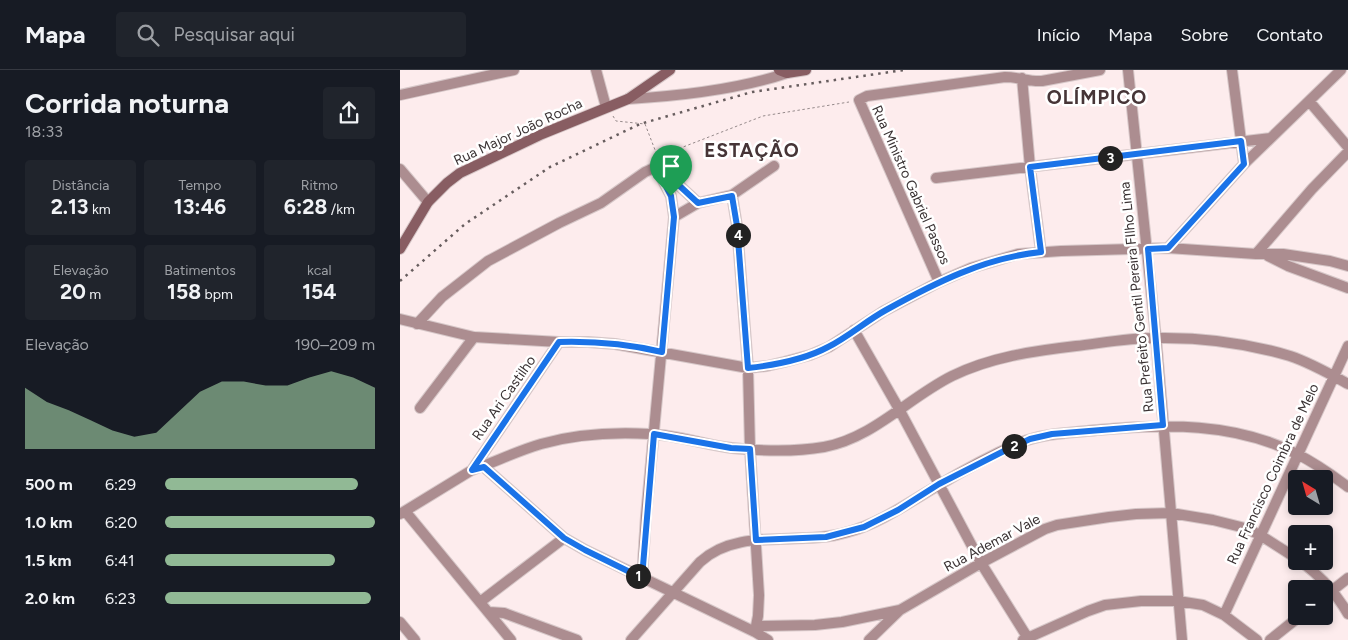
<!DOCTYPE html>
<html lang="pt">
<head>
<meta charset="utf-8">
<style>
  body { margin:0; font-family:Figtree,sans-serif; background:#20242c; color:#f1f3f6; height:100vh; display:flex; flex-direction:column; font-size:19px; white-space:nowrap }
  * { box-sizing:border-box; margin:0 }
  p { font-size:16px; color:#9ea1a6 }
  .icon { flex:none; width:28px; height:28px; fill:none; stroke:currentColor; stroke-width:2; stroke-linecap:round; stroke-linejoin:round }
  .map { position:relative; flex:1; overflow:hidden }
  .drawer { display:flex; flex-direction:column; background:#171b24; width:400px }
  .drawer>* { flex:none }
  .needle { width:32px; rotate:323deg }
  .tools { position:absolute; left:888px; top:400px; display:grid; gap:10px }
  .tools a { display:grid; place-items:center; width:45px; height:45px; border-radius:5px; background:#171b24; box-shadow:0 2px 8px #0003; font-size:25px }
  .pin { position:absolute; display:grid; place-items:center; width:42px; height:42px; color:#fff; margin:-51px -21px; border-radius:50% 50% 50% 0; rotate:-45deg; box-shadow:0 0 5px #0007 }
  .pin .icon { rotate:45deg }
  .km { position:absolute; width:25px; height:25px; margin:-12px; border-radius:50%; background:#222; color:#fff; font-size:14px; line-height:25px; text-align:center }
  .round { display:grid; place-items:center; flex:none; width:52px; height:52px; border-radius:5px; background:#20242c }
  .head { display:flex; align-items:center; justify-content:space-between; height:85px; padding:0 25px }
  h1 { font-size:28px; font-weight:700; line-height:38px }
  .stats { display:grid; grid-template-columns:repeat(3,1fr); gap:8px; height:85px; padding:5px 25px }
  .stats div { display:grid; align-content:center; border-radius:5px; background:#20242c; text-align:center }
  .stats b { font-size:21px; font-weight:700 }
  .stats small { font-size:14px; font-weight:400 }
  .stats p { font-size:14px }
  .chart { height:140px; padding:10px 25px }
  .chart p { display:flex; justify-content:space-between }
  .chart svg { width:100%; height:90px; margin-top:5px; fill:#91b995; opacity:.7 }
  ul { padding:0 25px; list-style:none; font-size:16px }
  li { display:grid; grid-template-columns:80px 60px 1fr; align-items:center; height:38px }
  li i { height:12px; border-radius:6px; background:#91b995 }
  header { display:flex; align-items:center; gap:30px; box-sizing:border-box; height:70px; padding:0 25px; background:#171b24; border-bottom:1px solid #363941 }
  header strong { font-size:24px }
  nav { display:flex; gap:28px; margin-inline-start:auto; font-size:18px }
  .search { width:350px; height:45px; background:#20242c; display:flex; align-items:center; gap:12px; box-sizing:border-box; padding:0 18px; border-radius:5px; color:#9ea1a6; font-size:19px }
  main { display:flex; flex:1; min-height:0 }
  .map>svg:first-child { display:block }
</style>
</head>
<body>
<header>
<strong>Mapa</strong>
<div class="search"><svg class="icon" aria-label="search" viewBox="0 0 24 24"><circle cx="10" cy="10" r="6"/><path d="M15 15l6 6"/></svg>Pesquisar aqui</div>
<nav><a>Início</a><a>Mapa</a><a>Sobre</a><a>Contato</a></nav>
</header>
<main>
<section class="drawer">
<div class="head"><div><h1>Corrida noturna</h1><p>18:33</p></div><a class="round"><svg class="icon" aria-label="share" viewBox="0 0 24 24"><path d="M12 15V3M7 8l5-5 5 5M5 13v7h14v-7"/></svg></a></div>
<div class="stats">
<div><p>Distância</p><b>2.13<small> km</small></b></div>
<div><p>Tempo</p><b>13:46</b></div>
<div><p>Ritmo</p><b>6:28<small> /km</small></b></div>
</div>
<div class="stats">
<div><p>Elevação</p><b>20<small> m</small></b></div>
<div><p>Batimentos</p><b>158<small> bpm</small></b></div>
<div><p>kcal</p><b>154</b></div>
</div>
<div class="chart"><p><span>Elevação</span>190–209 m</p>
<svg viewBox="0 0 160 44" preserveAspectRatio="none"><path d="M0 44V14L10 21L20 25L30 30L40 35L50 38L60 36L70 26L80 16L90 11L100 11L110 13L120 13L130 9L140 6L150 9L160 14V44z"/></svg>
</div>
<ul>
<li><b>500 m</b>6:29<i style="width:92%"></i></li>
<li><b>1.0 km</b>6:20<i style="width:100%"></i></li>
<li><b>1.5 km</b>6:41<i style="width:81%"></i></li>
<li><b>2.0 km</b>6:23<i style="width:98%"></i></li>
</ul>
</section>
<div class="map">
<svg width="948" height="570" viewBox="0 0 948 570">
  <rect width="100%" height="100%" fill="#fdeced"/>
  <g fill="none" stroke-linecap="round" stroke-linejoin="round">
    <defs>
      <path id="street" d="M196,0L206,37
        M728,0L756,268L782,570
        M832,0L844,94
        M622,8L630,97L641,182
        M0,25L114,0
        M228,29C280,26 337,20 387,3
        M909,31L948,77
        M257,98L270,107L298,133
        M0,99L28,132
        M536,108L871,68
        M332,125L337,156L348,298L350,379L359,525L358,546L355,561
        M274,147L298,133L332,125L374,96
        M768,178L844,94L941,0
        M856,184L912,119L948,82
        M868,186L888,196L948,218
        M539,212L459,30L467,26L605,7C619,7 629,12 642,11L700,0
        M0,249L74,267L159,272H188L215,274L348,298L367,296L384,292L410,285L429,277L484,241L539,212L571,198L618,184L661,181L768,178L856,184H883L930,191L948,196
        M17,254L42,227L88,191L159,153L201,133L245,102L256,97
        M454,260L499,339L581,493L629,570
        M20,338L74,267
        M84,397L164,468L185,480L355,562L368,570
        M72,400L159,272
        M5,441L111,570
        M0,444L72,400C95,392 117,381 141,374C176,364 214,362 250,364C278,365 305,375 332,378C361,381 395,382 424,377C473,368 508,328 552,306C591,287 633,281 676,276C702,273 728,268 754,268C799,267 847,273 890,286C911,293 930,304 948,314
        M900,491C921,506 936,523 948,544
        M242,508L246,446L274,147L271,126L256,97
        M924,527L948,508
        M80,532L164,468
        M89,542L104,543L177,570
        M824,545L948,276
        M0,552L15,570
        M357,556L415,555L442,552L500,540L581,493L645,459L657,455L709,447L736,444L771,443L813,450L845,458L860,465L896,488
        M231,570L300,492C338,456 400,477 448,462C481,453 509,432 539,415C564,400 592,385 619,373C644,363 671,363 697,360C765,354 834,352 897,384C915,393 932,405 948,417
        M469,570L499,541
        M623,570L688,541L705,535L741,531H778L803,535L824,545L857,570
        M870,570L900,546"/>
      <path id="secondary" d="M379,0L387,3L406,0
        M0,179L28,132L47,113L60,103L142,64L228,29L270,0"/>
    </defs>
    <use href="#street" stroke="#d6c7c8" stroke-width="12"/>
    <use href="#secondary" stroke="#d6c7c8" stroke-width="12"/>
    <path stroke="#968a8b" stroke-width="1" stroke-dasharray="2.5 2.5" stroke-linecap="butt" d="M213,46L216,51L245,54L257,85L265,84L261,90
      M265,84L363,46L449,32"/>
    <use href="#street" stroke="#ac8d90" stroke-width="10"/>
    <use href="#secondary" stroke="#885d62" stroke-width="10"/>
    <path stroke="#675d5e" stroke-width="2.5" stroke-dasharray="2.5 5" stroke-linecap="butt" d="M0,211L65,154L150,97L240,54L352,22L504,0"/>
  </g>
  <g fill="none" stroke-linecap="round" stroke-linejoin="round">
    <defs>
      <path id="route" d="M841,71L844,94L768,178L748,179L763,355L652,364L630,369L604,381L539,414L498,440L464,457L426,467L356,470L350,379L331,378L254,364L242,508L185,480L164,468L84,397L72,400L159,272C194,271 228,274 262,282L274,147L271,126L256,97L270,107L298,133L332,126L337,156L348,298C375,295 404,290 428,277C448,267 466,251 486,240C535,213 584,188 641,182L630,97Z"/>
    </defs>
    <use href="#route" stroke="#fff" stroke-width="10"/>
    <use href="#route" stroke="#1a73e8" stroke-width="6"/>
  </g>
  <g text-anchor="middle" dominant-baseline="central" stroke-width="5" stroke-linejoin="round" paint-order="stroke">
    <g font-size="14" fill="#3a3233" stroke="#fff">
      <text transform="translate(118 62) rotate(-25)">Rua Major João Rocha</text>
      <text transform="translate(511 115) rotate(66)">Rua Ministro Gabriel Passos</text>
      <text transform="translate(737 227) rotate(-96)">Rua Prefeito Gentil Pereira FIlho Lima</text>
      <text transform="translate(104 328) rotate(-55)">Rua Ari Castilho</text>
      <text transform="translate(873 404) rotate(-65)">Rua Francisco Coimbra de Melo</text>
      <text transform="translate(592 473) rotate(-28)">Rua Ademar Vale</text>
    </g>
    <g font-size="19" font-weight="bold" letter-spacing="1" fill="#463537" stroke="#fff">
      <text x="697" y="27">OLÍMPICO</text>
      <text x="352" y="80">ESTAÇÃO</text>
    </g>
  </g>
</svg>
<div class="tools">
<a><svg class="needle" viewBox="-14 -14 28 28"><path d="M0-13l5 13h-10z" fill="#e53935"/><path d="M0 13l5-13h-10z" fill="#9ea1a6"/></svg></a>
<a>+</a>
<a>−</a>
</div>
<div class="pin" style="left:271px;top:126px;background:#1e9e55"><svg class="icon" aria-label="arrive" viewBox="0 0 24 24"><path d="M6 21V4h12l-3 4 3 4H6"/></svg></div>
<b class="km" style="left:238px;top:506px">1</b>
<b class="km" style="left:614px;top:376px">2</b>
<b class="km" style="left:710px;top:88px">3</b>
<b class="km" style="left:338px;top:165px">4</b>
</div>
</main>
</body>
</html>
